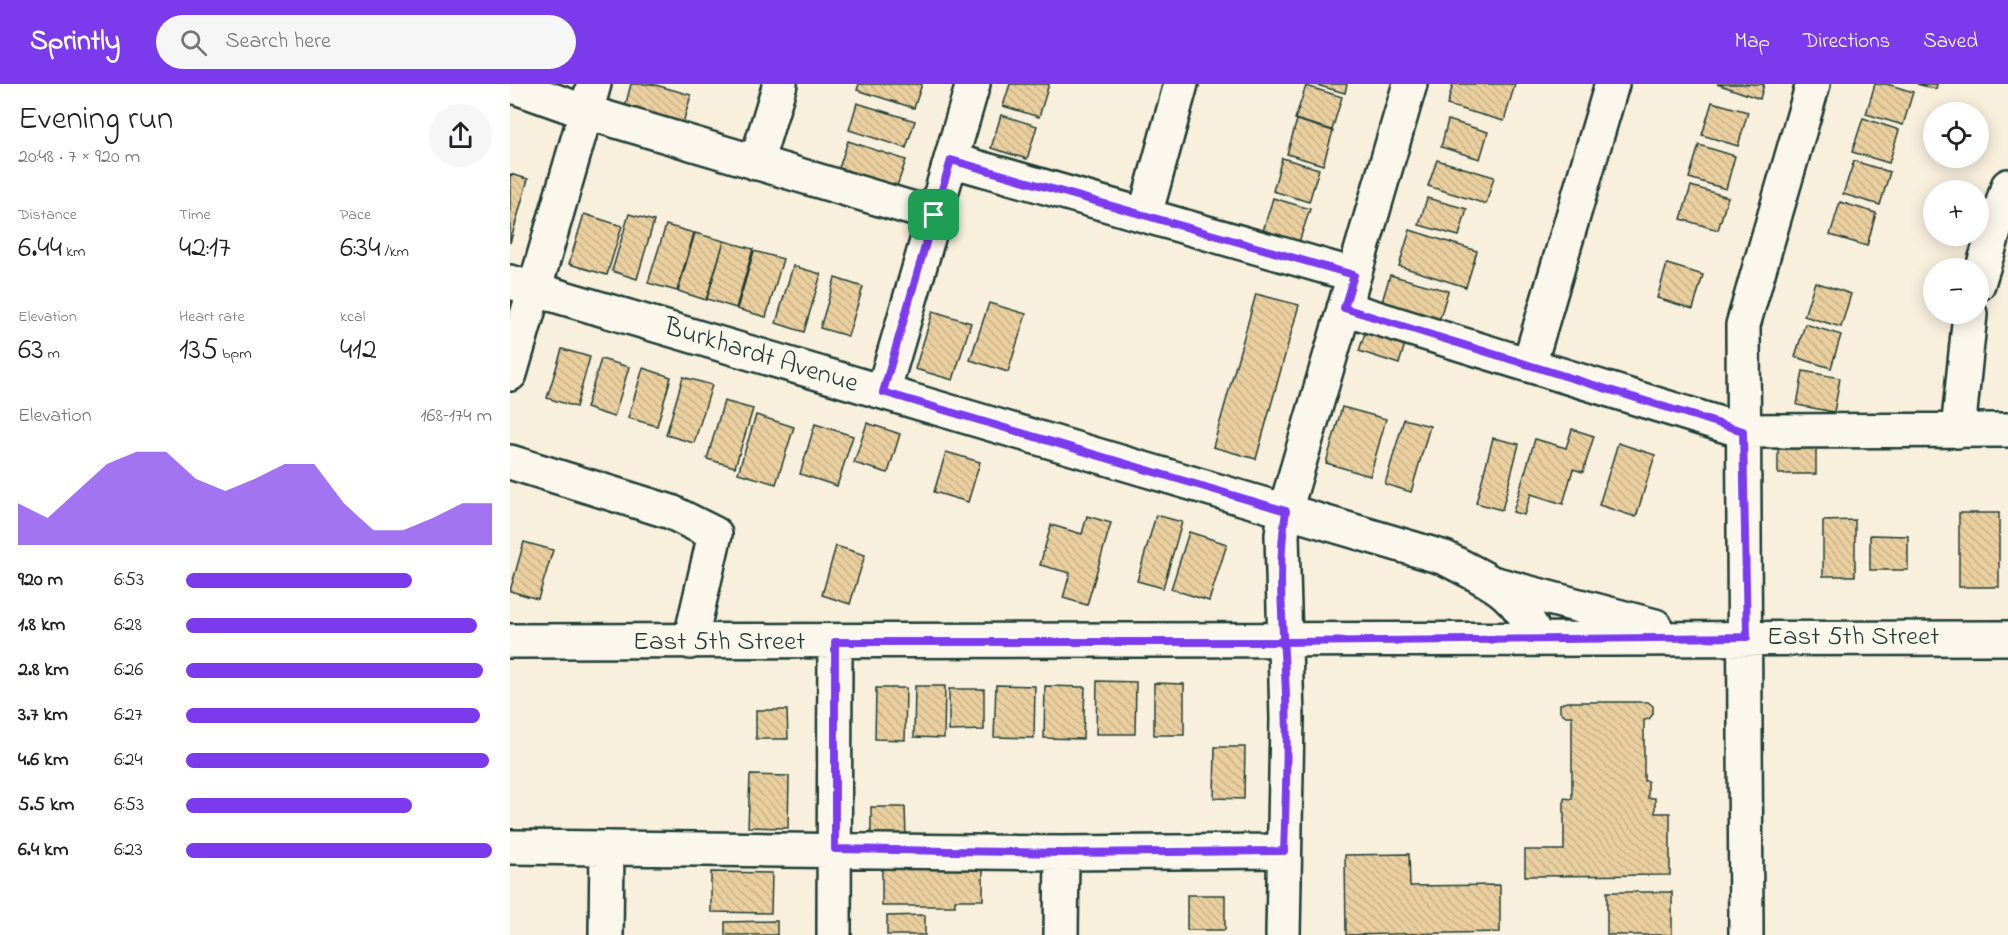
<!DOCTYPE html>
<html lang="en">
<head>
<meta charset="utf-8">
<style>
  body { margin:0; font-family:"Indie Flower",sans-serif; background:#f6f6f6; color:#202124; height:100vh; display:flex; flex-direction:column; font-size:22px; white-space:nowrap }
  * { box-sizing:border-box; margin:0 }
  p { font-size:20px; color:#757577 }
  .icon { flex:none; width:33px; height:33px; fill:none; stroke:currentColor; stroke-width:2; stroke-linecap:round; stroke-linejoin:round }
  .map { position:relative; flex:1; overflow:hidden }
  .drawer { display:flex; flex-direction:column; background:#fff; width:510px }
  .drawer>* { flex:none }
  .controls { position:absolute; left:1413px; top:18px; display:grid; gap:12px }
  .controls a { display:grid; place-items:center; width:66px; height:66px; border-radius:50%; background:#fff; box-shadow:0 3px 15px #0003; font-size:30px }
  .pin { position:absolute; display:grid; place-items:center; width:51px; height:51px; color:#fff; margin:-26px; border-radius:12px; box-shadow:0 3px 9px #0006 }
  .round { display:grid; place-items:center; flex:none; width:63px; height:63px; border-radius:32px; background:#f6f6f6 }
  .summary { display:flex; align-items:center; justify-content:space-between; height:102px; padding:0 18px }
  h1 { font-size:33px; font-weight:600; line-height:45px }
  .figures { display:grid; grid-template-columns:repeat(3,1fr); gap:9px; height:102px; padding:6px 18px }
  .figures div { display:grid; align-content:center }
  .figures b { font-size:30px; font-weight:600 }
  .figures small { font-size:16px; font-weight:400 }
  .figures p { font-size:16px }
  .chart { height:168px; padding:12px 18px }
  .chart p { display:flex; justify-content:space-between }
  .chart svg { width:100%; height:108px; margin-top:6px; fill:#7c3aed; opacity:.7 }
  ul { padding:0 18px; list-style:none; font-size:20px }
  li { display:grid; grid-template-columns:96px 72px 1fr; align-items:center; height:45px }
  li i { height:15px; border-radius:8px; background:#7c3aed }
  header { display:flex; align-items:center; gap:36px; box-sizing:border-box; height:84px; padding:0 30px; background:#7c3aed; color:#fff }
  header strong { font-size:28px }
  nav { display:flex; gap:33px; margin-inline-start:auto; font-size:21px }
  .search { width:420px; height:54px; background:#f6f6f6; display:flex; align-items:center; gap:15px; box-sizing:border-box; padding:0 21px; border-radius:33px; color:#757577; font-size:22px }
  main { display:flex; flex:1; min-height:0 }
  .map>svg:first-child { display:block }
</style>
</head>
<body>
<header>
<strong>Sprintly</strong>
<div class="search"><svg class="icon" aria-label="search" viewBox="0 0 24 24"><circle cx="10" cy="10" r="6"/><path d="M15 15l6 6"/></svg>Search here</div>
<nav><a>Map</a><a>Directions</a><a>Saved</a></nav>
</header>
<main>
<section class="drawer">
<div class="summary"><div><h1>Evening run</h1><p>20:48 · 7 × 920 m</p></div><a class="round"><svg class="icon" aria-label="share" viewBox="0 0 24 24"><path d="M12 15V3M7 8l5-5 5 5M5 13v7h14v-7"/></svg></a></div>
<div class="figures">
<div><p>Distance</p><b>6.44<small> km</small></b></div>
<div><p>Time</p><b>42:17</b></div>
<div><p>Pace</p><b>6:34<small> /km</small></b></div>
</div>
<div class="figures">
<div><p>Elevation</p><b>63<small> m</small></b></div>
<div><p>Heart rate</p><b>135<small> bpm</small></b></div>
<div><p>kcal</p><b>412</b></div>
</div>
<div class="chart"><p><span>Elevation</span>168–174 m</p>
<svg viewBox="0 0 160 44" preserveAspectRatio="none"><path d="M0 44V27L10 33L20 22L30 11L40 6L50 6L60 17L70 22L80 17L90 11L100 11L110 27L120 38L130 38L140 33L150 27L160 27V44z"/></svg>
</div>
<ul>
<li><b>920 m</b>6:53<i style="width:74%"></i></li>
<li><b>1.8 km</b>6:28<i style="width:95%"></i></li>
<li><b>2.8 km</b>6:26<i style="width:97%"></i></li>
<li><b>3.7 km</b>6:27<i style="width:96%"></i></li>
<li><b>4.6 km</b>6:24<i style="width:99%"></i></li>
<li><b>5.5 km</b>6:53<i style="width:74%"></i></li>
<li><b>6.4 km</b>6:23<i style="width:100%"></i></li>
</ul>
</section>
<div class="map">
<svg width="1498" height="851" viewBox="0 0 1498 851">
  <defs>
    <pattern id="building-back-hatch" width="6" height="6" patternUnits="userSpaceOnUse" patternTransform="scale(1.5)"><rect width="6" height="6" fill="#eacf9f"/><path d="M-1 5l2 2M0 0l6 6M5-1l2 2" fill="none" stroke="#c8b38a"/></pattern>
  </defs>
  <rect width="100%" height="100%" fill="#f8efdd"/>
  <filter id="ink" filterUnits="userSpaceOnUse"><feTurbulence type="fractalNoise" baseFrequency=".0167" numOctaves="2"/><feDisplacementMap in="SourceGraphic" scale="12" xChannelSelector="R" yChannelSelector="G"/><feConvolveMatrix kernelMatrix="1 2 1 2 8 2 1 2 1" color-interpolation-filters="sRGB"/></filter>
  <g filter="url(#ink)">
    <path fill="url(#building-back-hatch)" stroke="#1f3d34" stroke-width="1.5" d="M121,0H142L181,11L173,39L115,23Z
      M349,0H412L404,24L347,6Z
      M500,0H539L529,33L493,22Z
      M803,0H837L835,9Z
      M943,0H1005L994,37L937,21Z
      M1207,0H1254L1250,15Z
      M1365,0H1377L1403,8L1393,41L1356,30Z
      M1407,0H1427L1426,5Z
      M796,2L832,13L822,46L785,35Z
      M1202,18L1238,28L1228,62L1192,51Z
      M347,19L405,37L396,64L339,46Z
      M491,31L527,42L517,75L481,64Z
      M1353,34L1389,46L1379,79L1342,68Z
      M787,36L823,47L813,81L777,70Z
      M938,36L978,48L970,75L931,63Z
      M338,57L396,76L387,102L329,84Z
      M1189,61L1225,72L1216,105L1179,94Z
      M772,74L809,85L799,118L763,107Z
      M927,76L984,93L976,120L918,102Z
      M1344,77L1380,88L1370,121L1333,110Z
      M0,90L18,95L0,159Z
      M1181,102L1218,113L1208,146L1171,135Z
      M763,114L800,125L789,158L753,147Z
      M917,114L957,125L949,152L909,141Z
      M1330,118L1366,129L1357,162L1320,151Z
      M74,130L112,142L97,191L59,180Z
      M119,130L144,137L127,195L102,187Z
      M156,141L184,149L167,207L138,199Z
      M900,146L967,167L956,203L889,182Z
      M185,149L214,157L196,216L168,207Z
      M214,157L243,165L226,224L197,215Z
      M244,167L273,175L256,233L227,225Z
      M1157,180L1193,191L1183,225L1147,214Z
      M283,182L311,190L294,248L266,239Z
      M880,191L938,207L927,244L869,228Z
      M325,194L353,203L338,252L310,244Z
      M1305,198L1341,210L1331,243L1294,232Z
      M746,210L789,221L746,375L703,363Z
      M479,219L516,230L498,288L460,276Z
      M423,227L461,239L443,296L405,285Z
      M858,240L897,253L889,280L849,267Z
      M1295,240L1331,251L1321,284L1285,273Z
      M52,265L80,273L66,323L37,314Z
      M91,275L119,283L104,333L76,324Z
      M133,284L161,293L147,342L118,334Z
      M1293,287L1330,294L1324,328L1287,321Z
      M173,293L202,301L184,359L156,351Z
      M214,317L243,325L225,383L197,375Z
      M832,323L876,335L860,392L816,379Z
      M246,331L284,343L266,400L228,389Z
      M894,335L920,342L901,408L875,400Z
      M357,339L390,350L378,389L344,379Z
      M305,340L343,352L327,402L290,390Z
      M1062,345L1084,352L1073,388L1063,385L1053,420L1021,410L1014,431L1003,428L1025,355L1056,364Z
      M983,354L1009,360L992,426L966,419Z
      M1268,355H1306V390H1268Z
      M1108,359L1145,371L1126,433L1089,421Z
      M436,368L470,378L458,418L424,408Z
      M1449,429H1489V503H1449Z
      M646,431L672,438L653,504L627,497Z
      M577,432L601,439L577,521L553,514L560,489L530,481L541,441L572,450Z
      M1345,436V492H1313V437Z
      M679,448L717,460L699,517L661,505Z
      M1360,451L1398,452V486H1360Z
      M14,458L43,466L28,515L0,507Z
      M326,462L355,471L340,520L312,511Z
      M587,597L626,598L625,650H586Z
      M644,599L674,600V651H644Z
      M486,601L525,602L524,654L484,653Z
      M405,602H435L434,654L404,653Z
      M535,602L575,603L573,655L534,654Z
      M366,604H396L395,656L365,655Z
      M439,605H474V646L439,647Z
      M1057,618H1138L1143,622V630L1139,635L1134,636V697H1138V714H1145V729H1160V791L1015,792V766H1054V714L1062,715V632H1056L1050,628V620Z
      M246,626H277L278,655H246Z
      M705,663H735L734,715L704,714Z
      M240,691L279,692L278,744L238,743Z
      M361,723H395L396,755H361Z
      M899,770L900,802L990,801V848L836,851L835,771Z
      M372,779H473V816H445V822H372Z
      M201,788L262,789L261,829L201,828Z
      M1097,808H1162V851H1097Z
      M677,811H715V846H677Z
      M415,831V851H377V832Z
      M267,837V851H215V838Z"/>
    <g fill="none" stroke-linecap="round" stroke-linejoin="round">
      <defs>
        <path id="minor" d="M0,1L76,28L424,131
          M441,76L844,191
          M246,79L270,0
          M635,131L671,0
          M0,198L935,474C980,498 1005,505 1027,554
          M1468,200L1498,102
          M834,224L1233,347L1498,346
          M1019,281L1102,0
          M0,290L84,0
          M373,308L463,0
          M1448,347L1460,230
          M0,378L161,428L205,450L180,558
          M986,500L1145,542
          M0,557C499,559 999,553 1498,554
          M0,763L552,769L774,767
          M96,851L97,764
          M324,851L325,558
          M551,851L552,769
          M773,851L777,635L772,451L775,427L900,0
          M1236,851L1233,241L1303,0"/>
      </defs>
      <use href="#minor" stroke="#1f3d34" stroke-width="38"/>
      <use href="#minor" stroke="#fbf7ec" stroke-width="33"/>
    </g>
  </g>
  <g fill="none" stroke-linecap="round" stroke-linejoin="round" filter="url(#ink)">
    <defs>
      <path id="route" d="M424,131L373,308L776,427C766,487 774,550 776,611C778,663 776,715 774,767L552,769L325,765V558H774L1237,553L1233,347L834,224L844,191L441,76L424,131"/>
    </defs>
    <use href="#route" stroke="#fff" stroke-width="12"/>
    <use href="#route" stroke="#7c3aed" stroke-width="8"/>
  </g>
  <g text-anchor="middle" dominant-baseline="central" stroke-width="4.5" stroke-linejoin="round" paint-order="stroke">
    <g font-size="27" fill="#1f3d34" stroke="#fbf7ec">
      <text transform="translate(251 272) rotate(17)">Burkhardt Avenue</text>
      <text x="1343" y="553">East 5th Street</text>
      <text x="209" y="558">East 5th Street</text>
    </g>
  </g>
</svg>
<div class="controls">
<a><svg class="icon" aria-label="locate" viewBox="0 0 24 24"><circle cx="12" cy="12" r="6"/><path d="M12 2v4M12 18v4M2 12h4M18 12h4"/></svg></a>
<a>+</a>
<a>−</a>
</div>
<div class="pin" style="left:424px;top:131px;background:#1e9e55"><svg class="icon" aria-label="arrive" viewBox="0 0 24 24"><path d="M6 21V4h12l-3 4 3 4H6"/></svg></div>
</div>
</main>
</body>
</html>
